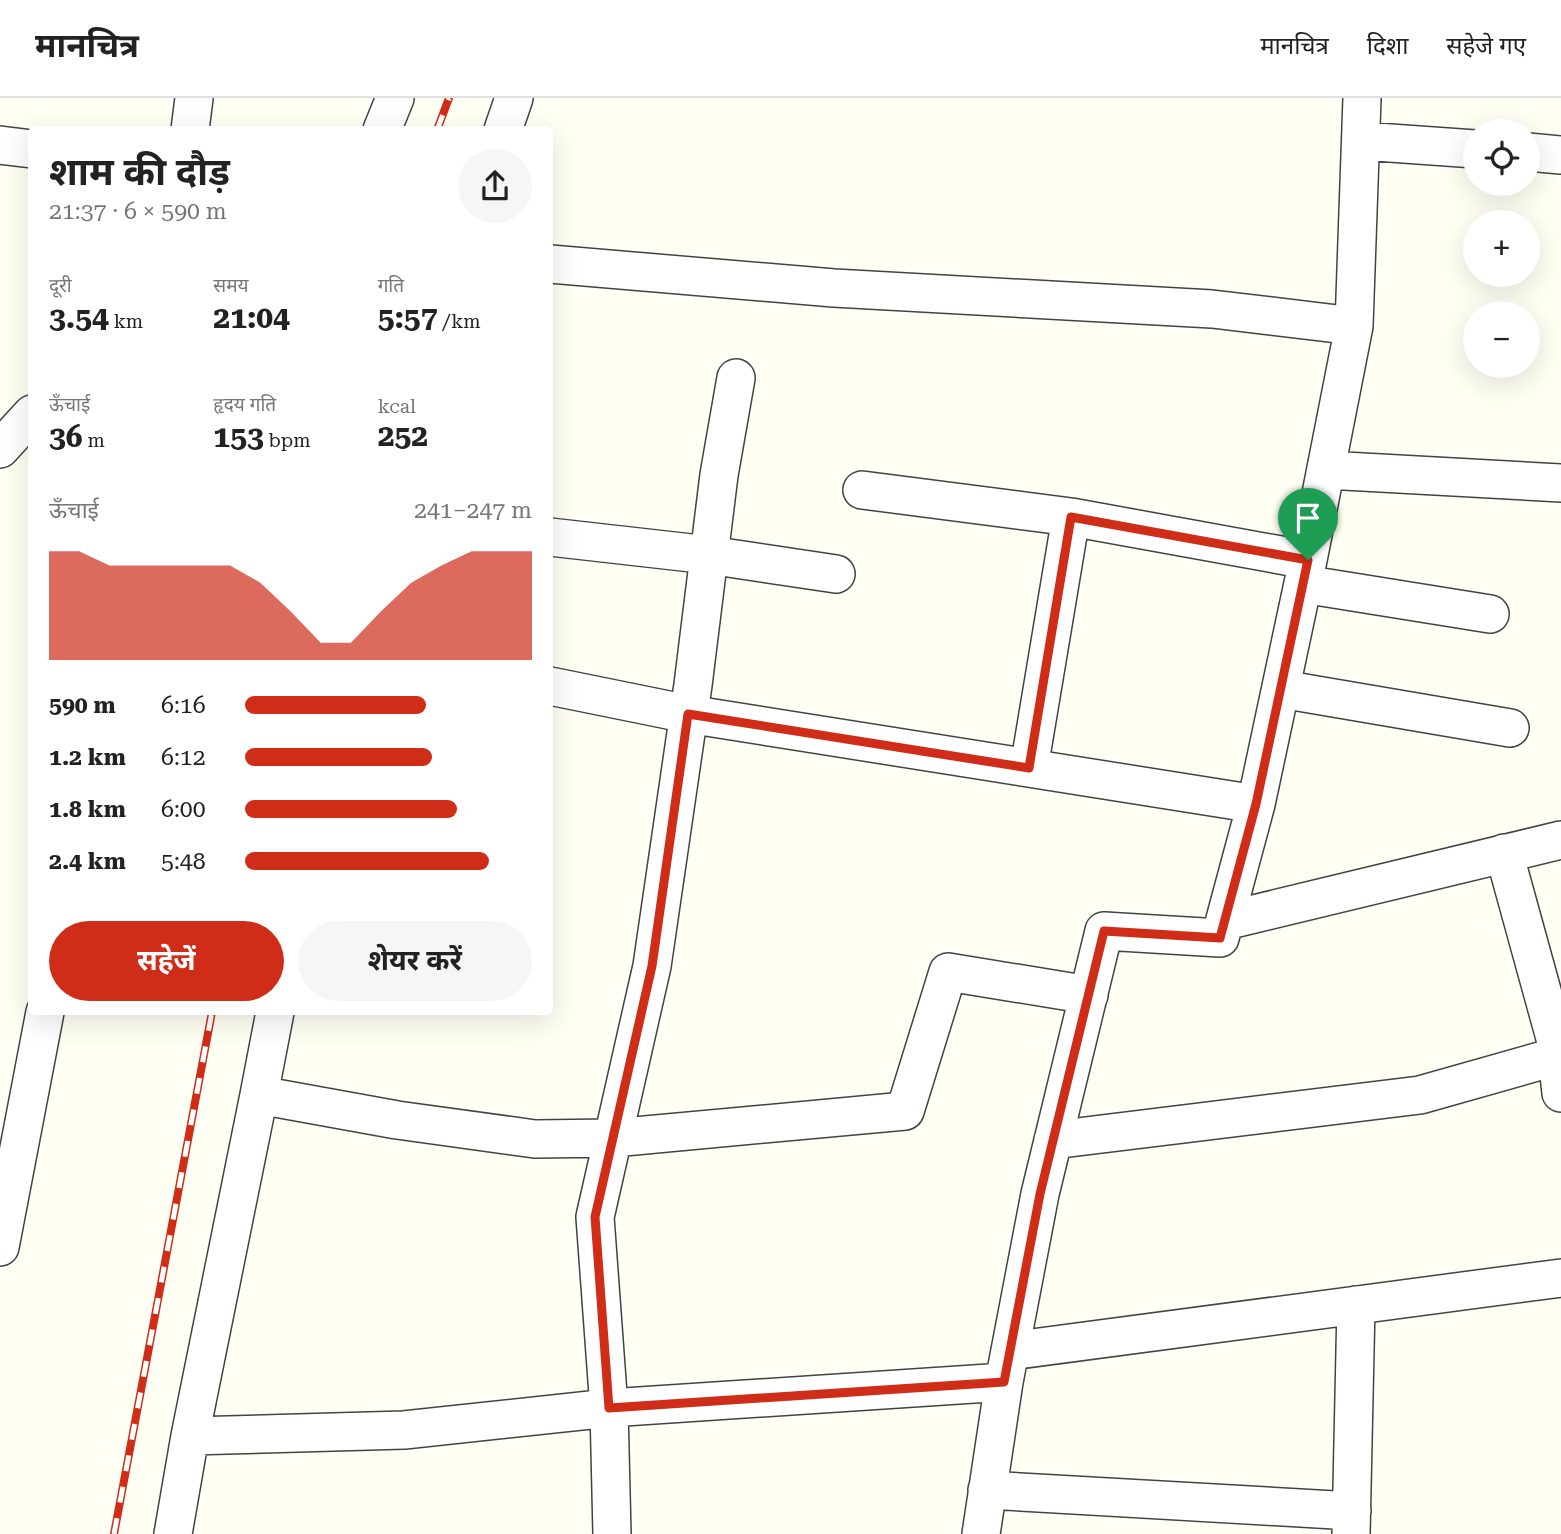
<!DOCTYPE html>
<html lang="hi">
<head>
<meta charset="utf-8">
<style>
  body { margin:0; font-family:"Roboto Serif","Noto Sans Devanagari",serif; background:#f6f6f6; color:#222; height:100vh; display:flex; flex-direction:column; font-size:26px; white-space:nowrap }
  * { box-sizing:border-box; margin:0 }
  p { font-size:23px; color:#767676 }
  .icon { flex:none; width:38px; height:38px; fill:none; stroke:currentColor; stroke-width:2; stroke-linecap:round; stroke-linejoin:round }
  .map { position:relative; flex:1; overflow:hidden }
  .details { position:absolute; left:28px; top:28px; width:525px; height:889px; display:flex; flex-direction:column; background:#fff; border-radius:7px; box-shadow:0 7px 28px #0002 }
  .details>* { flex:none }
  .tools { position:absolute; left:1463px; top:21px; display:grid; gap:14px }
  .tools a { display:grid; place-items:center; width:77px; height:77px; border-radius:50%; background:#fff; box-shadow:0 7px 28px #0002; font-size:35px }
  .pin { position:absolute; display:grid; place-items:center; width:60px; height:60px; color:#fff; margin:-72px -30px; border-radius:50% 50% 50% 0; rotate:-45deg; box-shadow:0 0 7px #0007 }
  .pin .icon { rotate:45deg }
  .round { display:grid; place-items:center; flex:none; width:74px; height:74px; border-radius:37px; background:#f6f6f6 }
  .head { display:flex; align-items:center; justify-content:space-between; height:119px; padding:0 21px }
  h1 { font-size:38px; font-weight:700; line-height:52px }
  .figures { display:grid; grid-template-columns:repeat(3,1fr); gap:10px; height:119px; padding:7px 21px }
  .figures div { display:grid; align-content:center }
  .figures b { font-size:30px; font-weight:700 }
  .figures small { font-size:19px; font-weight:400 }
  .figures p { font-size:19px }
  .chart { height:196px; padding:14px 21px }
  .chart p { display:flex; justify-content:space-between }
  .chart svg { width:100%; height:126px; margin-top:7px; fill:#d02d19; opacity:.7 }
  .primary-button { display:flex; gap:14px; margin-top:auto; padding:14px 21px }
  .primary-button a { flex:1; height:80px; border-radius:42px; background:#d02d19; color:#fff; font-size:28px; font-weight:700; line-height:80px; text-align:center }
  .primary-button a+a { background:#f6f6f6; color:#222 }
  ul { padding:0 21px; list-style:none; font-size:23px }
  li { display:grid; grid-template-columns:112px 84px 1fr; align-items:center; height:52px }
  li i { height:18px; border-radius:9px; background:#d02d19 }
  header { display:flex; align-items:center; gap:42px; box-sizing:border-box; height:98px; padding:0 35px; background:#fff; border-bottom:2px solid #e0e0e0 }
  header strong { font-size:33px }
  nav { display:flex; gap:38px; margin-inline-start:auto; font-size:24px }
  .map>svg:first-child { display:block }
</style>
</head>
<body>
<header>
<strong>मानचित्र</strong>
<nav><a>मानचित्र</a><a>दिशा</a><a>सहेजे गए</a></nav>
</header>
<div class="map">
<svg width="1561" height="1436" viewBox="0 0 1561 1436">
  <rect width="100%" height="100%" fill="#fffff4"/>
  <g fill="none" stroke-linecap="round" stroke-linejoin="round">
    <defs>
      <path id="minor" d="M190,32L194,0
        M382,32L395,0
        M503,32L514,0
        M1362,43L1475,51
        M0,47L32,51
        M1528,54L1561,57
        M550,166L834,190L1212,211L1354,228L1362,0
        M0,351L32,316
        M1326,372L1561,385
        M862,392L1071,419
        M550,439L709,457L836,476
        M1303,486L1490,516
        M1281,591L1510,630
        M1029,670L1071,419L1308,462
        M1256,706L1308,462L1354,228
        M1504,755L1555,940L1561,995
        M1225,823L1561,742
        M259,997L275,914
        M1053,1042L1420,997L1561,957
        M0,1149L45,914
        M1010,1253L1561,1180
        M190,1338L404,1332L609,1310L1004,1284L1040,1096L1104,833L1220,840L1256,706L688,616L550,588
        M987,1392L1352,1413
        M173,1436L190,1338L259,997L397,1022L535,1041L613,1040L905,1013L948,874L1089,897
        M612,1436L609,1310L595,1119L652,868L693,587L719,377L736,280
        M981,1436L1004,1284
        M1351,1436L1356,1207"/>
    </defs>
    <use href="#minor" stroke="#434343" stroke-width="40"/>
    <use href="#minor" stroke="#fff" stroke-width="37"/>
    <defs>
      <path id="rail" d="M437,32L449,0
        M114,1436L212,914"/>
    </defs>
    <use href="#rail" stroke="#d02d19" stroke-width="8"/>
    <use href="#rail" stroke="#fff" stroke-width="5" stroke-dasharray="16" stroke-linecap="butt"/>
  </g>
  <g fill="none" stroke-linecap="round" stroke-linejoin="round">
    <defs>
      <path id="route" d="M1071,419L1308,462L1256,706L1220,840L1104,833L1040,1096L1004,1284L609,1310L595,1119L652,868L688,616L1029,670Z"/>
    </defs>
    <use href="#route" stroke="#fff" stroke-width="14"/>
    <use href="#route" stroke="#d02d19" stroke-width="9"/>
  </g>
</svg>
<div class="tools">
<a><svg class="icon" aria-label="locate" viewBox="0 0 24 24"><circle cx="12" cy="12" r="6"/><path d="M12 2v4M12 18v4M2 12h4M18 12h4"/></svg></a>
<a>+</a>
<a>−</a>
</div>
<div class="pin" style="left:1308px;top:462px;background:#1e9e55"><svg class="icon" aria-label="arrive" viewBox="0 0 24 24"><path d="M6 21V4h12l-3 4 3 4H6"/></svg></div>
<section class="details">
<div class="head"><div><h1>शाम की दौड़</h1><p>21:37 · 6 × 590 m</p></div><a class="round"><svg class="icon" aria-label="share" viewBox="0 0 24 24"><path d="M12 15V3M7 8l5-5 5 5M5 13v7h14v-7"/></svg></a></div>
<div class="figures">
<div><p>दूरी</p><b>3.54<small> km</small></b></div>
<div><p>समय</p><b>21:04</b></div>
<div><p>गति</p><b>5:57<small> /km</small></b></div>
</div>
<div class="figures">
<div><p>ऊँचाई</p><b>36<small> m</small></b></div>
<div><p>हृदय गति</p><b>153<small> bpm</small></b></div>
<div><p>kcal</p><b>252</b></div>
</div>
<div class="chart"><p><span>ऊँचाई</span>241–247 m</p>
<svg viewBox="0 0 160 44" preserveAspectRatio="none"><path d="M0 44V6L10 6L20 11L30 11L40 11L50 11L60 11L70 17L80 27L90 38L100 38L110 27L120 17L130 11L140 6L150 6L160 6V44z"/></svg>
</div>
<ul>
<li><b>590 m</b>6:16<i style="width:63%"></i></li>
<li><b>1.2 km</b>6:12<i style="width:65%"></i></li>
<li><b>1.8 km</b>6:00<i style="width:74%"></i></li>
<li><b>2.4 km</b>5:48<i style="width:85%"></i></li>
</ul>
<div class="primary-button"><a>सहेजें</a><a>शेयर करें</a></div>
</section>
</div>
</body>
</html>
